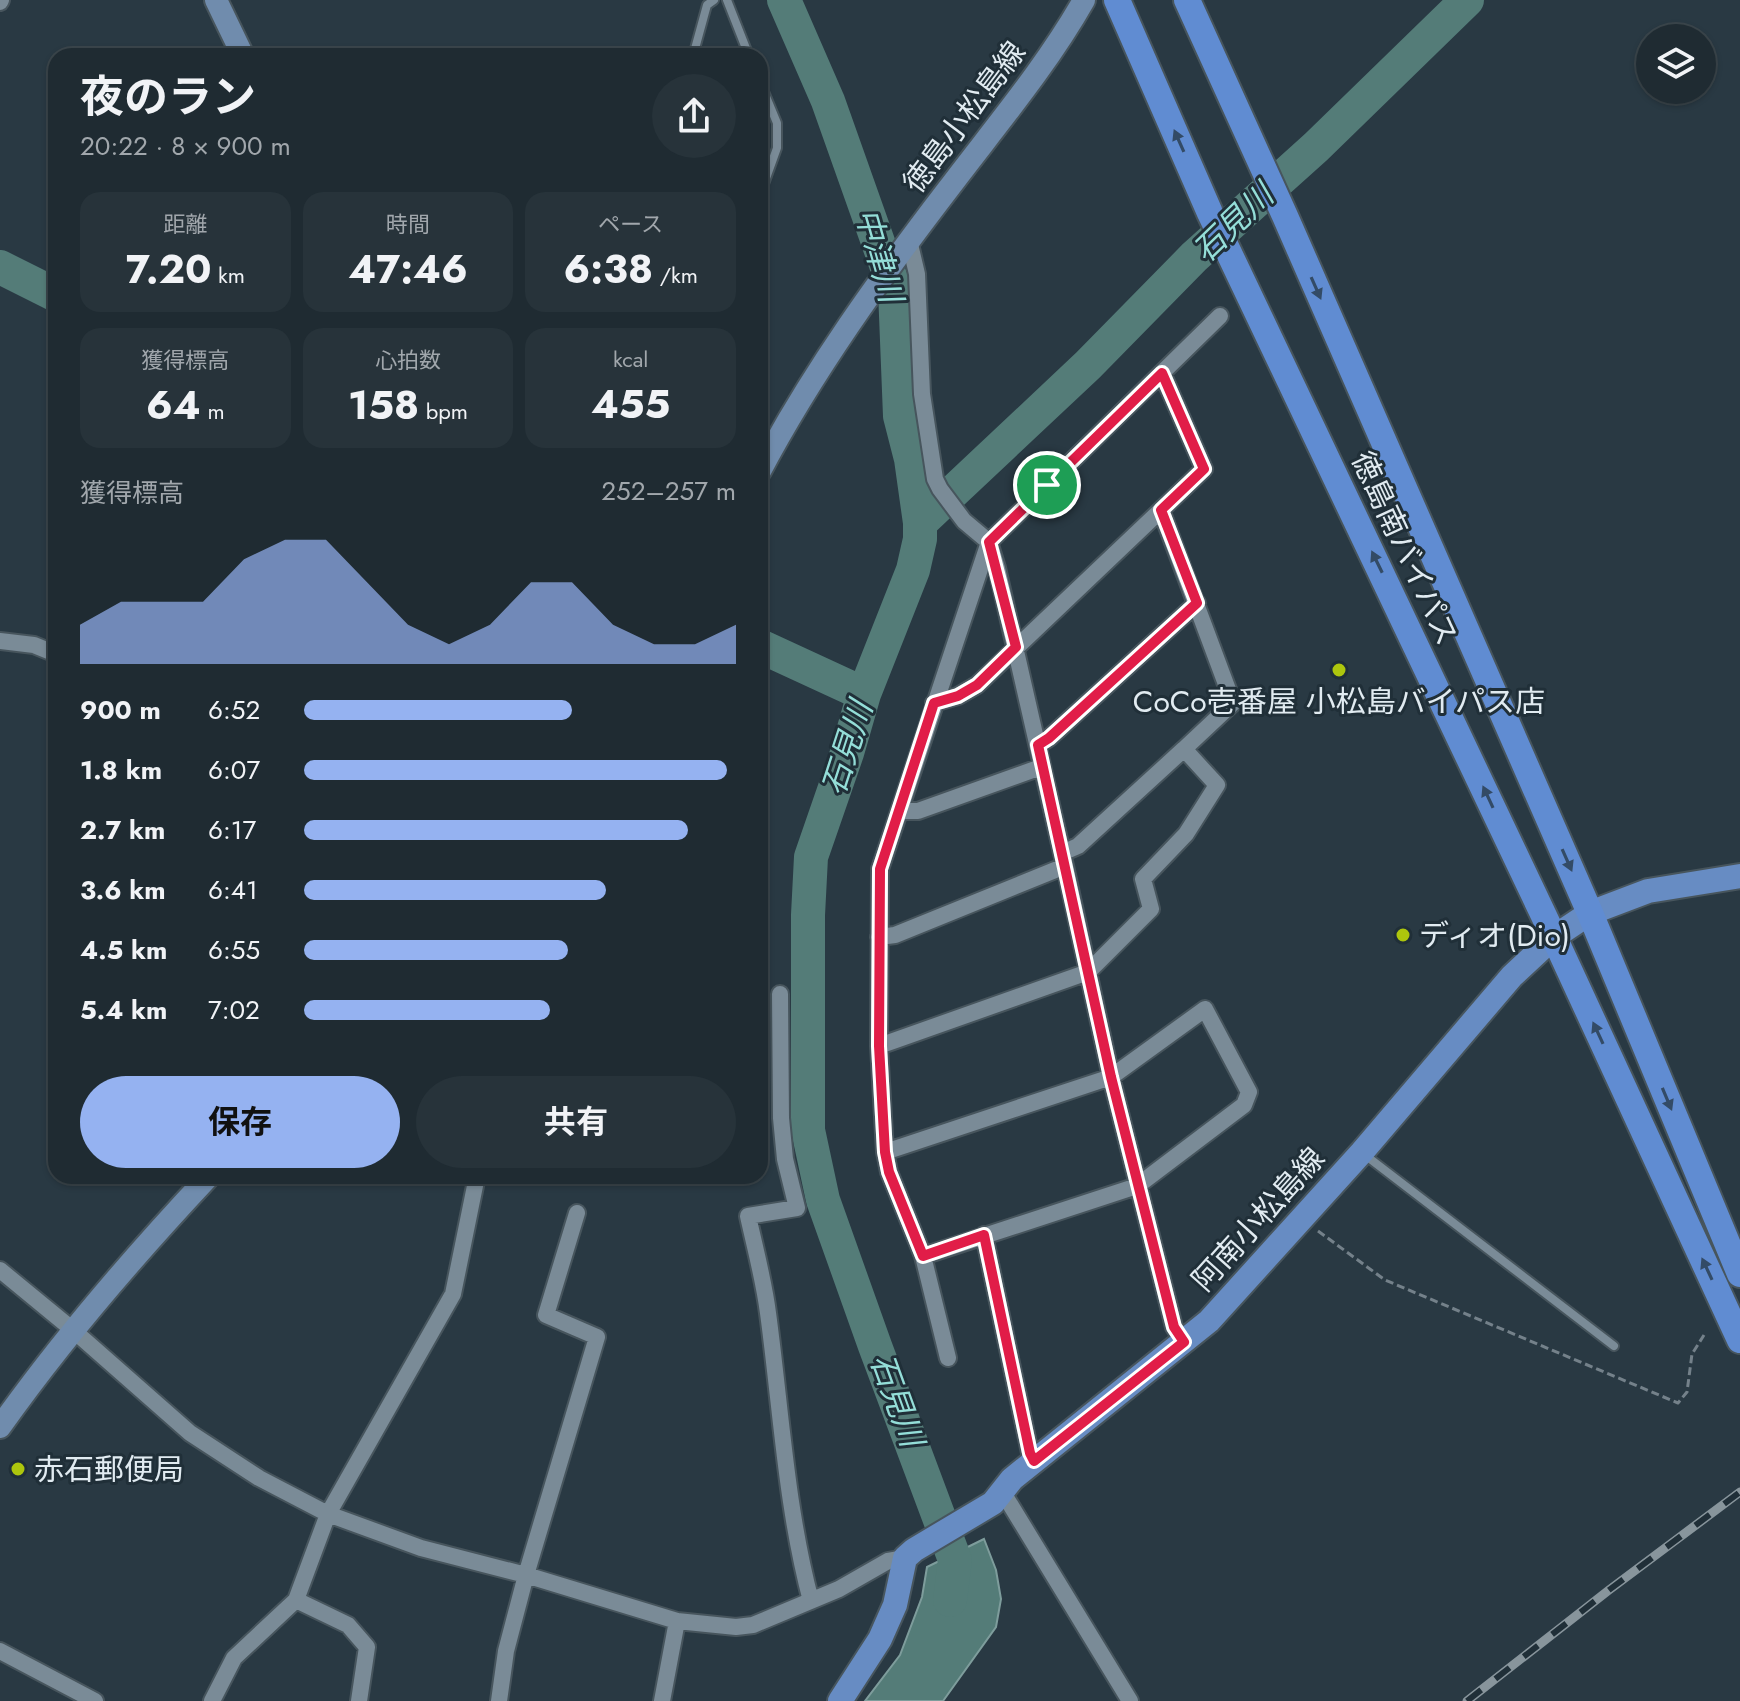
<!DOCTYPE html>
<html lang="ja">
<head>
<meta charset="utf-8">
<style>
  body { margin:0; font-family:Jost,"Noto Sans JP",sans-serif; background:#27333a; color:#f1f3f6; height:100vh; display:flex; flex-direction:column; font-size:30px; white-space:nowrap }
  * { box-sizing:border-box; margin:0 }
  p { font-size:26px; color:#a1a7ac }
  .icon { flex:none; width:44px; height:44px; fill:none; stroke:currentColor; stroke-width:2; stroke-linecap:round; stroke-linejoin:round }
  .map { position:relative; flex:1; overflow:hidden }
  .panel { position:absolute; left:48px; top:48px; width:720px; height:1136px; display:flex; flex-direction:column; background:#1f2b32; border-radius:24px; box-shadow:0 2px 6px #0004,0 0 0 2px #3c474d }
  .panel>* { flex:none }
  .controls { position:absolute; left:1636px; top:24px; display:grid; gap:16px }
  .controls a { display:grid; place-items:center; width:80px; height:80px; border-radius:50%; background:#1f2b32; box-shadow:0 2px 6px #0004,0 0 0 2px #3c474d; font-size:40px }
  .pin { position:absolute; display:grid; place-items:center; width:68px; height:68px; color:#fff; margin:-34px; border:4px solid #fff; border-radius:50%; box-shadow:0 2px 8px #0007 }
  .round { display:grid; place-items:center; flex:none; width:84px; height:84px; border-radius:42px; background:#27333a }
  .summary { display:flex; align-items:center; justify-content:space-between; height:136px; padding:0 32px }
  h1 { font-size:44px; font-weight:700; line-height:60px }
  .metrics { display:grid; grid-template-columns:repeat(3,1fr); gap:12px; height:136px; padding:8px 32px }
  .metrics div { display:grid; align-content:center; border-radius:20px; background:#27333a; text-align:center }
  .metrics b { font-size:40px; font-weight:700 }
  .metrics small { font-size:22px; font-weight:400 }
  .metrics p { font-size:22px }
  .chart { height:224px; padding:16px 32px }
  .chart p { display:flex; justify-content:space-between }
  .chart svg { width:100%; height:144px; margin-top:8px; fill:#95b2f1; opacity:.7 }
  .primary-button { display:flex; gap:16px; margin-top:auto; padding:16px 32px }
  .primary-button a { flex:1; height:92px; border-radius:48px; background:#95b2f1; color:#111; font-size:32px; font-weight:700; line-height:92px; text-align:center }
  .primary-button a+a { background:#27333a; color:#f1f3f6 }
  ul { padding:0 32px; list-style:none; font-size:26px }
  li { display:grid; grid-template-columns:128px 96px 1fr; align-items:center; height:60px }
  li i { height:20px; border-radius:10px; background:#95b2f1 }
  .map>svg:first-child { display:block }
</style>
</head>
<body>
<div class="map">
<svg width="1740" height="1701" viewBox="0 0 1740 1701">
  <rect width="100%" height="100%" fill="#293943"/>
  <path fill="#547c78" stroke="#7e9d9c" stroke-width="2" d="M984,1539L996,1570L1001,1599L996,1627L943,1701H865L900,1655L922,1597L927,1567Z"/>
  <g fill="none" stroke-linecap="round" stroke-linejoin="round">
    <path stroke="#547c78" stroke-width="34" d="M784,0L828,101L895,290L900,416L911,459L920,523V539L913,570L864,694L847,753L811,857L808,915V1130L823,1200L875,1346L955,1560L950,1600
      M0,267L56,295
      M920,523L1088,365L1194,257L1316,147L1467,0
      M760,646L864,694"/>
    <defs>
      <path id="service" d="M727,0L749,56
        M693,56L707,5L714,0
        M760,82L777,123V148L760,195
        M1365,1155L1614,1346"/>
      <path id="minor" d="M0,2L1,0
        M909,240L917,274L922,394L935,479L940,489L964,521L989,542L997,568L1065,866L1111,1077L1174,1327L1184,1342
        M1161,510L1204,469L1162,373
        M0,641L34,645L56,654
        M934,703L958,696L977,685L1161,510L1233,703L1184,749
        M1038,745L1049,738L1197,603
        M900,811H918L1041,767
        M879,937L895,935L1065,866
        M780,994L781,1118L785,1159L797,1208L748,1216C755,1248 764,1281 768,1313C781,1409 786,1507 811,1601
        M879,1046L1088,972L1151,909L1143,879L1186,834L1217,785L1184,749L1078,846L1062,853
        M885,1152L1111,1077L1205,1009L1249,1092L1244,1105L1137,1186L923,1256L889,1172L885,1152L879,1046L880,869L989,542L1220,316
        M984,1235L1030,1453L1034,1461
        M923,1256L948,1358
        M0,1270L73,1330L190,1433L259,1478L328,1514L421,1548L526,1575L677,1621L736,1627L753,1625L839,1589L888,1561L905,1558
        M1002,1491L1130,1701
        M0,1651L95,1701
        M212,1701L234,1658L296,1600
        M359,1701L367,1647L348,1625L296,1600L328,1514L453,1294L477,1176
        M499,1701L506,1651L526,1575L597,1337L546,1315L577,1213
        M662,1701L677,1621"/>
      <path id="secondary" d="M216,0L243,56
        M760,471C813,371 880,278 949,188C995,127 1046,67 1084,0
        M0,1427C63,1338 134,1256 209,1176"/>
      <path id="primary" d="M840,1701L880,1639L895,1605L905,1558L914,1550L993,1503L1012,1479L1209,1321L1362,1152L1512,976L1554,937L1590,913L1648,891L1740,876"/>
      <path id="trunk" d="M1117,0L1210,213L1554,937L1740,1340
        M1187,0L1285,216L1590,913L1740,1274"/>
    </defs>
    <use href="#service" stroke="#47555d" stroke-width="12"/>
    <use href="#minor" stroke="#47555d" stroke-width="20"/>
    <use href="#secondary" stroke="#47555d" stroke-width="26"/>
    <use href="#primary" stroke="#47555d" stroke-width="28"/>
    <use href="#trunk" stroke="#47555d" stroke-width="30"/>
    <path stroke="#74818a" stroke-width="3" stroke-dasharray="8 4" stroke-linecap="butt" d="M1318,1231L1385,1280L1678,1403L1687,1392L1692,1354L1704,1335"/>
    <use href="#service" stroke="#7a8b97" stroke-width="8"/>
    <use href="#minor" stroke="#7a8b97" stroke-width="16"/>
    <use href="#secondary" stroke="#708cad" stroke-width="22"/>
    <use href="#primary" stroke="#678cc3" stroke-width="24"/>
    <use href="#trunk" stroke="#608cd2" stroke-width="26"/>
    <defs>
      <path id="rail" d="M1467,1701L1609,1590L1740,1492"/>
    </defs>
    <use href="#rail" stroke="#88959c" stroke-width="9"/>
    <use href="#rail" stroke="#202f38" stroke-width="6" stroke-dasharray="18" stroke-linecap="butt"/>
  </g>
  <defs><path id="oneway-solid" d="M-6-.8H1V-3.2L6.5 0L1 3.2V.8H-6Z" transform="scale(2)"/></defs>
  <g fill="#334b66">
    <use href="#oneway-solid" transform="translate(1179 141) rotate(-114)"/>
    <use href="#oneway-solid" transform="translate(1316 288) rotate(66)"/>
    <use href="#oneway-solid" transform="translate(1377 562) rotate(-116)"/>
    <use href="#oneway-solid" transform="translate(1488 797) rotate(-115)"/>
    <use href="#oneway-solid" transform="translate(1567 860) rotate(66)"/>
    <use href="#oneway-solid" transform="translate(1598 1033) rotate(-115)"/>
    <use href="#oneway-solid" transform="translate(1667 1099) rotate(67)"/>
    <use href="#oneway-solid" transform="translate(1707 1269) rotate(-115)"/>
  </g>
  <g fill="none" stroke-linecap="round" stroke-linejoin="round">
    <defs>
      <path id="route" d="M1162,373L1204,469L1161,510L1197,603L1049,738L1038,745L1111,1077L1174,1327L1184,1342L1034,1461L1030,1453L984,1235L923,1256L889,1172L885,1152L879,1046L880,869L934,703L958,696L977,685L1016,647L989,542Z"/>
    </defs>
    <use href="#route" stroke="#fff" stroke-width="16"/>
    <use href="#route" stroke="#e11d48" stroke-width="10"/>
  </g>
  <g fill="#adc60d" stroke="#202f38" stroke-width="3">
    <circle cx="1339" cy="670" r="8"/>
    <circle cx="1403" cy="935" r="8"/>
    <circle cx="18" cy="1469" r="8"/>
  </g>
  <g text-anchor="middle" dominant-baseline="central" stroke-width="6" stroke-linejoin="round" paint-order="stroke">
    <g font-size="30" fill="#e1ebf1" stroke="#202f38">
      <text transform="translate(964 117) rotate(-53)">徳島小松島線</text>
      <text transform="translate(1405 548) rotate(65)">徳島南バイパス</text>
      <text transform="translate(1258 1219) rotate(-48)">阿南小松島線</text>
    </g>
    <g font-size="30" fill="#e1ebf1" stroke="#202f38" text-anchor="start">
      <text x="1339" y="701" text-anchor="middle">CoCo壱番屋 小松島バイパス店</text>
      <text x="1419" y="935">ディオ(Dio)</text>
      <text x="34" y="1469">赤石郵便局</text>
    </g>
    <g font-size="32" font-style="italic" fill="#94ded8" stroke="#202f38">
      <text transform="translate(1233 223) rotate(-44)">石見川</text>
      <text transform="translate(879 255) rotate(74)">中津川</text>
      <text transform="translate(847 748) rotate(-72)">石見川</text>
      <text transform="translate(897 1400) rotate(70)">石見川</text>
    </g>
  </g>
</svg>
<div class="controls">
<a><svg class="icon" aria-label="layers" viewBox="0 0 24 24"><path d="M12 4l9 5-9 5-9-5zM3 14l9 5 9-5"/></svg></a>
</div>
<div class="pin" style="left:1047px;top:485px;background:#1e9e55"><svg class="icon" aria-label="arrive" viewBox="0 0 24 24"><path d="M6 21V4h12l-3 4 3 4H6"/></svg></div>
<section class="panel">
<div class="summary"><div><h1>夜のラン</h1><p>20:22 · 8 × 900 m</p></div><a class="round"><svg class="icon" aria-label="share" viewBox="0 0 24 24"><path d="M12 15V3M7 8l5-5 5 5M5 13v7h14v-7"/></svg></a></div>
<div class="metrics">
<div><p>距離</p><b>7.20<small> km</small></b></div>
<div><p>時間</p><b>47:46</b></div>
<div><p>ペース</p><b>6:38<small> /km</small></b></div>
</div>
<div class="metrics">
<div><p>獲得標高</p><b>64<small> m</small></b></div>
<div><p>心拍数</p><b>158<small> bpm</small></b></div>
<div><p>kcal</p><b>455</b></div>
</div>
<div class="chart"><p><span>獲得標高</span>252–257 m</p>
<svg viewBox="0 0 160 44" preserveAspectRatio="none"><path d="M0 44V32L10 25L20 25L30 25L40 12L50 6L60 6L70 19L80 32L90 38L100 32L110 19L120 19L130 32L140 38L150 38L160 32V44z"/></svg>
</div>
<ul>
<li><b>900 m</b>6:52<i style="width:62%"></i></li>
<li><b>1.8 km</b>6:07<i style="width:98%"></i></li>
<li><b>2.7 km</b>6:17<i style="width:89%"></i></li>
<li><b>3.6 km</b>6:41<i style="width:70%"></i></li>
<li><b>4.5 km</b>6:55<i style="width:61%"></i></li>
<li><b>5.4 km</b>7:02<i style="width:57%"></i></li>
</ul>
<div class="primary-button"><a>保存</a><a>共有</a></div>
</section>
</div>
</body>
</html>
